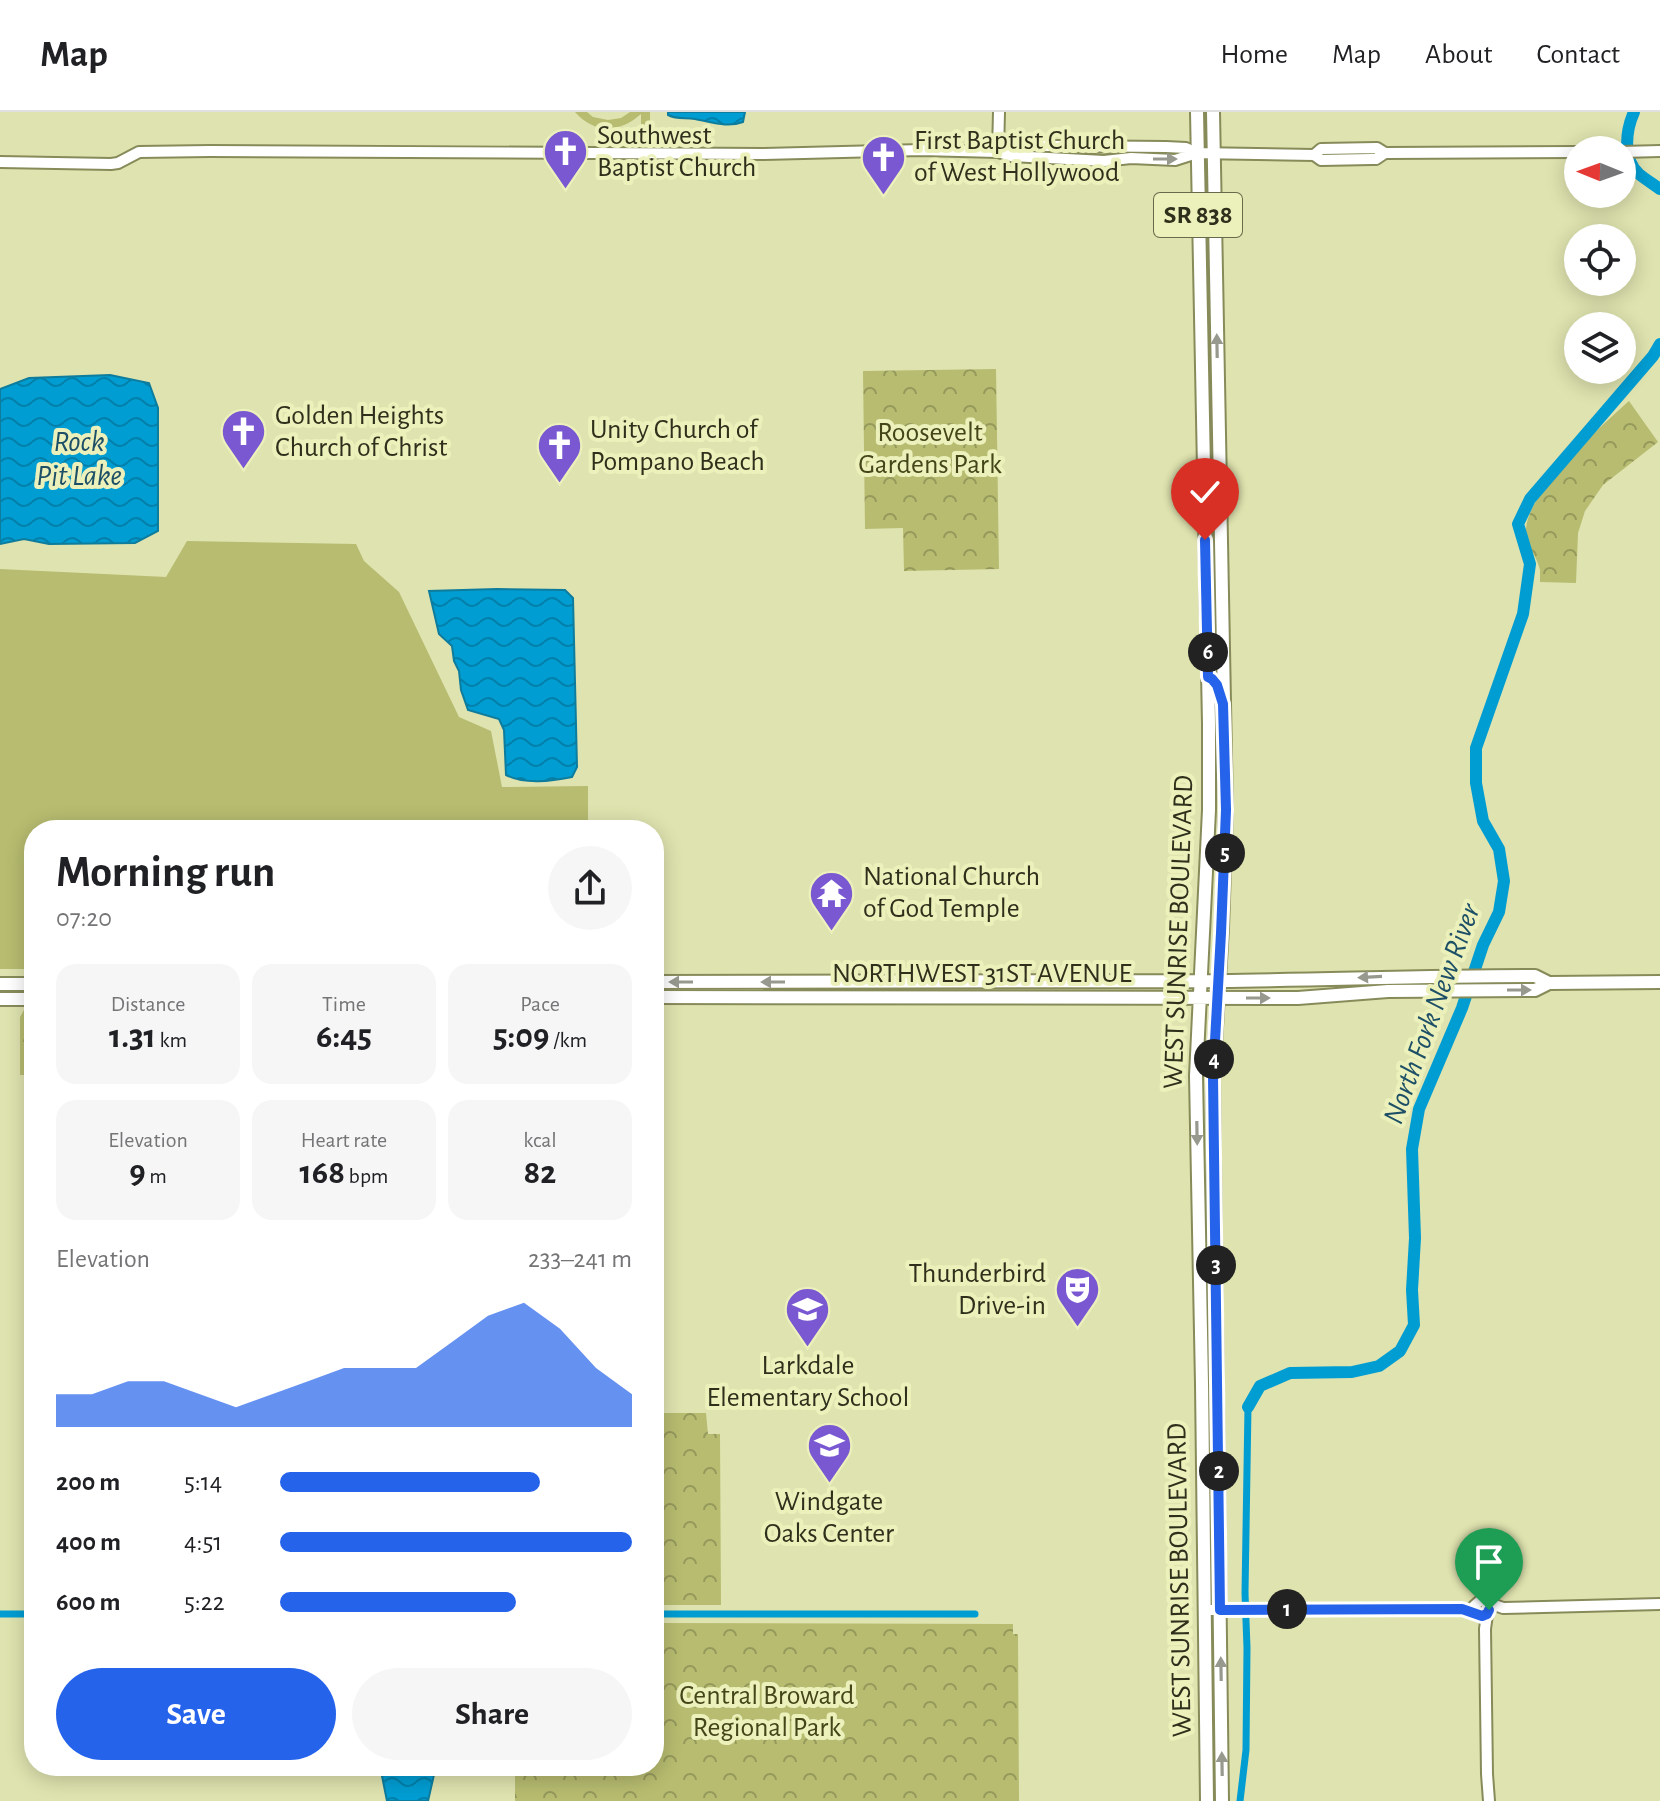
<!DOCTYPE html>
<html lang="en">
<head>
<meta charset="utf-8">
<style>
  body { margin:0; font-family:"Alegreya Sans",sans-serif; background:#f6f6f6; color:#202124; height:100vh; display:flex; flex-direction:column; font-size:30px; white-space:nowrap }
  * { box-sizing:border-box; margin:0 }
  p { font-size:26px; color:#757577 }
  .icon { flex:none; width:44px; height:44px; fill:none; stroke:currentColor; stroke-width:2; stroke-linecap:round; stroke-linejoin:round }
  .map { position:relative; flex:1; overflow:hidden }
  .panel { position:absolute; left:24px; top:708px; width:640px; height:956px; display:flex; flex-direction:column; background:#fff; border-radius:32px; box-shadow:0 4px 20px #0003 }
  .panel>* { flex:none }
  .needle { width:52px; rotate:271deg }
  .tools { position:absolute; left:1564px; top:24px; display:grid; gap:16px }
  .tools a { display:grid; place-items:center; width:72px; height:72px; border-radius:50%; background:#fff; box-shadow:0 4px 20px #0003; font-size:40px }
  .pin { position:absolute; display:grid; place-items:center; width:68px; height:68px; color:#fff; margin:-82px -34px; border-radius:50% 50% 50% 0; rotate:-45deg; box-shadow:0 0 8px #0007 }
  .pin .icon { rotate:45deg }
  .km { position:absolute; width:40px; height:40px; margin:-20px; border-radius:50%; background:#222; color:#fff; font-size:22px; line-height:40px; text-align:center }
  .round { display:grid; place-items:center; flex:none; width:84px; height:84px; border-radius:42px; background:#f6f6f6 }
  .headline { display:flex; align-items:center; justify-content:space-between; height:136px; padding:0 32px }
  h1 { font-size:44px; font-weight:700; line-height:60px }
  .stats { display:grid; grid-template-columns:repeat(3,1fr); gap:12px; height:136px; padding:8px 32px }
  .stats div { display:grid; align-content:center; border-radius:20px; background:#f6f6f6; text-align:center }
  .stats b { font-size:34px; font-weight:700 }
  .stats small { font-size:22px; font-weight:400 }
  .stats p { font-size:22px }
  .chart { height:224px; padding:16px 32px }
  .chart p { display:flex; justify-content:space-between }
  .chart svg { width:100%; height:144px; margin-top:8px; fill:#2563eb; opacity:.7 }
  .primary-button { display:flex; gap:16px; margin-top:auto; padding:16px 32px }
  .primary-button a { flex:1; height:92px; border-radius:48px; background:#2563eb; color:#fff; font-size:32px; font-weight:700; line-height:92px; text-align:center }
  .primary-button a+a { background:#f6f6f6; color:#202124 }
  ul { padding:0 32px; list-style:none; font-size:26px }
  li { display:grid; grid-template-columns:128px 96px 1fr; align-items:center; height:60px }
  li i { height:20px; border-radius:10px; background:#2563eb }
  header { display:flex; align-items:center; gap:48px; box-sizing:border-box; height:112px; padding:0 40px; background:#fff; border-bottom:2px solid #e0e0e0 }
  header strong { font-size:38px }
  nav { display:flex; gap:44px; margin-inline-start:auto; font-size:28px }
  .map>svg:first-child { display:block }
</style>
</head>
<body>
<header>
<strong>Map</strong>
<nav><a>Home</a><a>Map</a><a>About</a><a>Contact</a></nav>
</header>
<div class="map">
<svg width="1660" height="1689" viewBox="0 0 1660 1689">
  <defs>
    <pattern id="forest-crowns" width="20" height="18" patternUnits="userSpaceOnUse" patternTransform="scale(2)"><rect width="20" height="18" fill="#b7bc70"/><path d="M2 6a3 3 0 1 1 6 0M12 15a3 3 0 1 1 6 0" fill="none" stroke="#95995b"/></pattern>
    <pattern id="water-waves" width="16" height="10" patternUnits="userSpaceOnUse" patternTransform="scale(2)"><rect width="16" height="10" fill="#009dd3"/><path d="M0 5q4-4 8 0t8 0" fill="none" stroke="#0380aa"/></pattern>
  </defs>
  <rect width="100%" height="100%" fill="#dfe3af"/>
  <path fill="#b7bc70" d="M575,0H587L593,5L608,8L621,6L630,0H650V18H641V2C620,21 594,22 575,0Z
    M187,429L356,432L364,449L399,480L459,605L491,619L502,675L588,674V718H34V857H0V457L166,465Z"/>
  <path fill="url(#forest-crowns)" d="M996,257L999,457L904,459L903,416L865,417L863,259Z
    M1629,289L1658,330L1603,373L1585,399L1578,421L1576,471L1540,470C1540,466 1540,462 1540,458C1537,443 1526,435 1526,417C1528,379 1601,314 1629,289Z
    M34,897V963H20V905L24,898Z
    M654,1301H706L708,1322H720L721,1493H654Z
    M654,1511L1013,1512V1522H1018L1019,1689H515V1654H654Z"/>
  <path fill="url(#water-waves)" stroke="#0e7c9c" stroke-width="2" d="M668,0H745L743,10C727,16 712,10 695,7C685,5 678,8 668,3Z
    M110,263L149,271L158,296V419L135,431L49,432L24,427L0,432V277L29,266Z
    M497,477L565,478L573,486L577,655L572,665C552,669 525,673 506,663L504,618L499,607L468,598L461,578L459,559L454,549L452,534L439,522L429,479Z
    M380,1654H436L428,1689H387Z"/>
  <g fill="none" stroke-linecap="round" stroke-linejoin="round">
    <path stroke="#009dd3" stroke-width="7" d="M0,1502H34
      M654,1502H975
      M1240,1689L1246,1638L1247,1536L1245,1481L1248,1295"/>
    <path stroke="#009dd3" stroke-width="12" d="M1634,0C1626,18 1622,47 1639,62C1645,67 1653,72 1660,77
      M1248,1295L1260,1274L1290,1261L1352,1260L1379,1254L1400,1239L1414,1213L1412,1178L1415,1126L1412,1037L1419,997L1462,896L1483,833L1499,800L1504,769L1499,737L1483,709L1476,671V636L1523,502L1530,452L1518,412L1530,387L1653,244L1660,232"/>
    <defs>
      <path id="tertiary" d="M998,40L999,0
        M1622,40L1660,39
        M1005,41L1029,34H1057L1166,35L1186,36L1197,41L1314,43L1321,37L1377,36L1385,41L1578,40
        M1314,43L1321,48L1372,47H1376L1385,41
        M0,50L111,52L118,51L139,40L210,39L764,42L921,38L998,40L1011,44L1104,49L1131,46L1175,48L1197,41
        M1204,1498L1462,1497L1480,1504L1487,1502
        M1476,1501L1474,1494L1481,1488L1503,1496L1660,1492
        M1487,1502L1485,1517L1487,1662L1489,1689"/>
      <path id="primary" d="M1197,0L1209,611V698L1196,964L1202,1272L1207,1689
        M1213,0L1226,698L1222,816L1213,965L1222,1689
        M654,870L1219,869C1324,868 1430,864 1535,864L1549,871L1660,870
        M0,872H34
        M654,885L1298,886L1388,879L1535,878L1549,871
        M0,887H34"/>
    </defs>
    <use href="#tertiary" stroke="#878b5a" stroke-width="14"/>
    <use href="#primary" stroke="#878b5a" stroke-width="16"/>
    <use href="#tertiary" stroke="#fff" stroke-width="10"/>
    <use href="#primary" stroke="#fff" stroke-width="12"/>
  </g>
  <defs><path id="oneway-solid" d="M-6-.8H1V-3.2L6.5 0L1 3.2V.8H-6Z" transform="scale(2)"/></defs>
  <g fill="#97988e">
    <use href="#oneway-solid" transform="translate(1165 47)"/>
    <use href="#oneway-solid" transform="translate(1217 234) rotate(-91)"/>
    <use href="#oneway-solid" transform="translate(1370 865) rotate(177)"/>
    <use href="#oneway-solid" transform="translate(681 870) rotate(-180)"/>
    <use href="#oneway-solid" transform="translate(773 870) rotate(180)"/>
    <use href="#oneway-solid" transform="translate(1519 878)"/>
    <use href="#oneway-solid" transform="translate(1258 886)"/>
    <use href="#oneway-solid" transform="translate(1197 1021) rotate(89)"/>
    <use href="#oneway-solid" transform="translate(1221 1557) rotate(-91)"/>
    <use href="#oneway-solid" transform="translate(1222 1652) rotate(-91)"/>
  </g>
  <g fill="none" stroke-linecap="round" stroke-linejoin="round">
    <defs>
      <path id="route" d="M1205,428L1208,565L1212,567L1217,573L1223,592L1226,698L1221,821L1213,965L1220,1498L1462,1497L1482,1504L1487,1502L1489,1498"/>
    </defs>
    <use href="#route" stroke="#fff" stroke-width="16"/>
    <use href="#route" stroke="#2563eb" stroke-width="10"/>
  </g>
  <defs>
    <symbol id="church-pin" viewBox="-11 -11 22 30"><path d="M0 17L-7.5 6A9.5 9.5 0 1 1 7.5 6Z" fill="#7958d2" stroke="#ecf1bc"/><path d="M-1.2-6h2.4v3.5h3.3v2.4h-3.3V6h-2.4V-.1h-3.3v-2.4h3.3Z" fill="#fff"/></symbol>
    <symbol id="temple-pin" viewBox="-11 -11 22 30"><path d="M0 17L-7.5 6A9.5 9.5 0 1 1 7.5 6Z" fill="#7958d2" stroke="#ecf1bc"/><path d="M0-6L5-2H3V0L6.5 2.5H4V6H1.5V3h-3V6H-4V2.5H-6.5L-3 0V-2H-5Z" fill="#fff"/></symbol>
    <symbol id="theatre-pin" viewBox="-11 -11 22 30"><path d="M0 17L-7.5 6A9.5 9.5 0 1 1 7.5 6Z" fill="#7958d2" stroke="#ecf1bc"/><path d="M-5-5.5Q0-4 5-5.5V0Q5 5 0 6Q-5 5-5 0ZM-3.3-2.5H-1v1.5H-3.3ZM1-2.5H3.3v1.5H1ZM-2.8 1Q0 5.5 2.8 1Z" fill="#fff"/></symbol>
    <symbol id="school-pin" viewBox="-11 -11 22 30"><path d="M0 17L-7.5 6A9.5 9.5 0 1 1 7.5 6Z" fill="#7958d2" stroke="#ecf1bc"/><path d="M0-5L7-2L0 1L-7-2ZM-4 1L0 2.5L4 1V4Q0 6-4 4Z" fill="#fff"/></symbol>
  </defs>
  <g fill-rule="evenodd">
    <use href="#church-pin" x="540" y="14" width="51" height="69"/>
    <use href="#church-pin" x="858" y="20" width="51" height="69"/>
    <use href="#church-pin" x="218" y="294" width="51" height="69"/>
    <use href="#church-pin" x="534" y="308" width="51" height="69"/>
    <use href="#temple-pin" x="806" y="756" width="51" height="69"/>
    <use href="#theatre-pin" x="1052" y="1152" width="51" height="69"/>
    <use href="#school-pin" x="782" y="1172" width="51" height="69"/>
    <use href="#school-pin" x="804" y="1308" width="51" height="69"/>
  </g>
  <g text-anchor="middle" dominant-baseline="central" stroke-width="8" stroke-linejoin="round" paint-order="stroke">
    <rect fill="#ecf1bc" stroke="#686a4c" stroke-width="2" x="1154" y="81" width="88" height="44" rx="6"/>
    <g font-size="26" font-weight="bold" fill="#2f301c">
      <text x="1198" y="103">SR 838</text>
    </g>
    <g font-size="28" fill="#2f301c" stroke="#ecf1bc" text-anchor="start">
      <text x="597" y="24">Southwest<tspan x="597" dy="32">Baptist Church</tspan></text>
      <text x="914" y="29">First Baptist Church<tspan x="914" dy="32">of West Hollywood</tspan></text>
      <text x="275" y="304">Golden Heights<tspan x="275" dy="32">Church of Christ</tspan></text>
      <text x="590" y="318">Unity Church of<tspan x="590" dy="32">Pompano Beach</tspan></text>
      <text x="863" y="765">National Church<tspan x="863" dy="32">of God Temple</tspan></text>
      <text x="1046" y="1162" text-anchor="end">Thunderbird<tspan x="1046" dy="32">Drive-in</tspan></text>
      <text x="808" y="1254" text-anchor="middle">Larkdale<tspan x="808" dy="32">Elementary School</tspan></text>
      <text x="829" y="1390" text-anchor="middle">Windgate<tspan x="829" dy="32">Oaks Center</tspan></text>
    </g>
    <g font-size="28" fill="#444619" stroke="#ecf1bc">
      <text x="930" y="321">Roosevelt<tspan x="930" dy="32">Gardens Park</tspan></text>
      <text x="767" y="1584">Central Broward<tspan x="767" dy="32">Regional Park</tspan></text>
    </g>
    <g font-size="28" fill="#2f301c" stroke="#ecf1bc">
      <text transform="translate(1179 820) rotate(-88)">WEST SUNRISE BOULEVARD</text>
      <text x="982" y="862">NORTHWEST 31ST AVENUE</text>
      <text transform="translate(1180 1468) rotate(-91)">WEST SUNRISE BOULEVARD</text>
    </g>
    <g font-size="30" font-style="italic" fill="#1d4f66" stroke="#ecf1bc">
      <text x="79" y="330">Rock<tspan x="79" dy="34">Pit Lake</tspan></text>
      <text transform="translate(1432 902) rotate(-70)">North Fork New River</text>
    </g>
  </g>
</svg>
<div class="tools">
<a><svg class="needle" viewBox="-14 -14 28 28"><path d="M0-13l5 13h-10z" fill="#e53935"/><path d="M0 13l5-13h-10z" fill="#757577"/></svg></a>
<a><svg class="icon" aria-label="locate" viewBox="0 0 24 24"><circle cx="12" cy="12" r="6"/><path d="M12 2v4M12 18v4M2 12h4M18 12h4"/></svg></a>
<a><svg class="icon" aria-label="layers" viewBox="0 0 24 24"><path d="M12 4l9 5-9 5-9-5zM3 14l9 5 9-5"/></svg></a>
</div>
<div class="pin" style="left:1489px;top:1498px;background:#1e9e55"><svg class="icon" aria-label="arrive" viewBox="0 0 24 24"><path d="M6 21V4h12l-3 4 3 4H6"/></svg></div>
<div class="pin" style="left:1205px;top:428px;background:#d93025"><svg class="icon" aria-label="check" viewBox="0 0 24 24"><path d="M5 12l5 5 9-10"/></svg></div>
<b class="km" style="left:1287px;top:1497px">1</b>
<b class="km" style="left:1219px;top:1359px">2</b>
<b class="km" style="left:1216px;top:1153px">3</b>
<b class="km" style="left:1214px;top:947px">4</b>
<b class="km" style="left:1225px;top:741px">5</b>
<b class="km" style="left:1208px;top:540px">6</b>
<section class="panel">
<div class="headline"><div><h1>Morning run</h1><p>07:20</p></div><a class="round"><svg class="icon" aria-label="share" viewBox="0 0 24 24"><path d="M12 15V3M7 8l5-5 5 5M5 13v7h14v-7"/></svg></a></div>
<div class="stats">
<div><p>Distance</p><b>1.31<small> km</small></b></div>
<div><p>Time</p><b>6:45</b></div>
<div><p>Pace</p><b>5:09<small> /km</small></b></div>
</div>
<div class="stats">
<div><p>Elevation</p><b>9<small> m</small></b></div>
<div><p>Heart rate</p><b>168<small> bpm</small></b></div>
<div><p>kcal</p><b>82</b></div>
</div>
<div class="chart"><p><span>Elevation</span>233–241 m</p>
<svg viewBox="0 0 160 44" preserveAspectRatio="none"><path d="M0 44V34L10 34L20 30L30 30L40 34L50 38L60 34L70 30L80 26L90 26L100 26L110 18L120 10L130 6L140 14L150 26L160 34V44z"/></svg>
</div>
<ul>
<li><b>200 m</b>5:14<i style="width:74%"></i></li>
<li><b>400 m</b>4:51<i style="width:100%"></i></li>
<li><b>600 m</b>5:22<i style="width:67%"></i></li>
</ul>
<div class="primary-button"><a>Save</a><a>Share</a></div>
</section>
</div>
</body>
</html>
